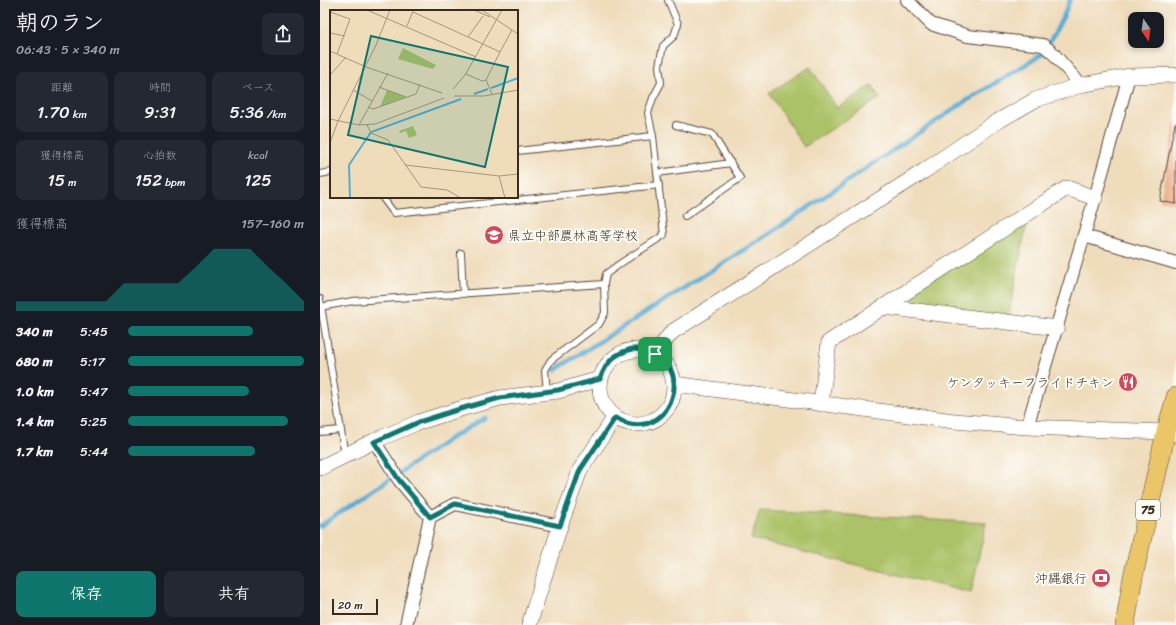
<!DOCTYPE html>
<html lang="ja">
<head>
<meta charset="utf-8">
<style>
  body { margin:0; font-family:Sriracha,"Klee One",sans-serif; background:#242831; color:#f1f3f6; height:100vh; display:flex; flex-direction:column; font-size:15px; white-space:nowrap }
  * { box-sizing:border-box; margin:0 }
  p { font-size:13px; color:#9ea1a6 }
  .icon { flex:none; width:22px; height:22px; fill:none; stroke:currentColor; stroke-width:2; stroke-linecap:round; stroke-linejoin:round }
  .map { position:relative; flex:1; overflow:hidden }
  .drawer { display:flex; flex-direction:column; background:#171b24; width:320px }
  .drawer>* { flex:none }
  .needle { width:26px; rotate:167deg }
  .fabs { position:absolute; left:808px; top:12px; display:grid; gap:8px }
  .fabs a { display:grid; place-items:center; width:36px; height:36px; border-radius:8px; background:#171b24; box-shadow:0 2px 6px #0003; font-size:20px }
  .scale { position:absolute; left:12px; bottom:10px; width:46px; box-sizing:border-box; padding-left:4px; border:2px solid #3b2a1e; border-top:0; font-size:11px; line-height:14px; white-space:nowrap; color:#3b2a1e; -webkit-text-stroke:3px #fdfcf7; paint-order:stroke }
  .pin { position:absolute; display:grid; place-items:center; width:34px; height:34px; color:#fff; margin:-17px; border-radius:8px; box-shadow:0 2px 6px #0006 }
  .round { display:grid; place-items:center; flex:none; width:42px; height:42px; border-radius:8px; background:#242831 }
  .summary { display:flex; align-items:center; justify-content:space-between; height:68px; padding:0 16px }
  h1 { font-size:22px; font-weight:600; line-height:30px }
  .metrics { display:grid; grid-template-columns:repeat(3,1fr); gap:6px; height:68px; padding:4px 16px }
  .metrics div { display:grid; align-content:center; border-radius:8px; background:#242831; text-align:center }
  .metrics b { font-size:17px; font-weight:600 }
  .metrics small { font-size:11px; font-weight:400 }
  .metrics p { font-size:11px }
  .chart { height:112px; padding:8px 16px }
  .chart p { display:flex; justify-content:space-between }
  .chart svg { width:100%; height:72px; margin-top:4px; fill:#0f766e; opacity:.7 }
  .button { display:flex; gap:8px; margin-top:auto; padding:8px 16px }
  .button a { flex:1; height:46px; border-radius:8px; background:#0f766e; color:#fff; font-size:16px; font-weight:600; line-height:46px; text-align:center }
  .button a+a { background:#242831; color:#f1f3f6 }
  ul { padding:0 16px; list-style:none; font-size:13px }
  li { display:grid; grid-template-columns:64px 48px 1fr; align-items:center; height:30px }
  li i { height:10px; border-radius:5px; background:#0f766e }
  main { display:flex; flex:1; min-height:0 }
  .map>svg:first-child { display:block }
</style>
</head>
<body>
<main>
<section class="drawer">
<div class="summary"><div><h1>朝のラン</h1><p>06:43 · 5 × 340 m</p></div><a class="round"><svg class="icon" aria-label="share" viewBox="0 0 24 24"><path d="M12 15V3M7 8l5-5 5 5M5 13v7h14v-7"/></svg></a></div>
<div class="metrics">
<div><p>距離</p><b>1.70<small> km</small></b></div>
<div><p>時間</p><b>9:31</b></div>
<div><p>ペース</p><b>5:36<small> /km</small></b></div>
</div>
<div class="metrics">
<div><p>獲得標高</p><b>15<small> m</small></b></div>
<div><p>心拍数</p><b>152<small> bpm</small></b></div>
<div><p>kcal</p><b>125</b></div>
</div>
<div class="chart"><p><span>獲得標高</span>157–160 m</p>
<svg viewBox="0 0 160 44" preserveAspectRatio="none"><path d="M0 44V38L10 38L20 38L30 38L40 38L50 38L60 27L70 27L80 27L90 27L100 17L110 6L120 6L130 6L140 17L150 27L160 38V44z"/></svg>
</div>
<ul>
<li><b>340 m</b>5:45<i style="width:71%"></i></li>
<li><b>680 m</b>5:17<i style="width:100%"></i></li>
<li><b>1.0 km</b>5:47<i style="width:69%"></i></li>
<li><b>1.4 km</b>5:25<i style="width:91%"></i></li>
<li><b>1.7 km</b>5:44<i style="width:72%"></i></li>
</ul>
<div class="button"><a>保存</a><a>共有</a></div>
</section>
<div class="map">
<svg width="856" height="625" viewBox="0 0 856 625">
  <rect width="100%" height="100%" fill="#fdfcf7"/>
  <filter id="ink" filterUnits="userSpaceOnUse"><feTurbulence type="fractalNoise" baseFrequency=".025" numOctaves="2"/><feDisplacementMap in="SourceGraphic" scale="8" xChannelSelector="R" yChannelSelector="G"/><feConvolveMatrix kernelMatrix="1 2 1 2 8 2 1 2 1" color-interpolation-filters="sRGB"/></filter>
  <filter id="wash" filterUnits="userSpaceOnUse"><feTurbulence type="fractalNoise" baseFrequency=".012" numOctaves="4" result="noise"/><feDisplacementMap in="SourceGraphic" scale="16" xChannelSelector="R" yChannelSelector="G"/><feGaussianBlur stdDeviation="0.9" result="paint"/><feColorMatrix in="noise" values="0 0 0 0 0 0 0 0 0 0 0 0 0 0 0 0 0 1.4 0 .05"/><feComposite in="paint" operator="in"/></filter>
  <g filter="url(#wash)">
    <rect width="100%" height="100%" fill="#efdcbb"/>
    <path fill="#acc267" stroke="#747642" d="M490,67L517,108L552,85L560,98L484,147L449,93Z
      M709,213L695,282L688,322L564,307Z
      M440,510L666,523L651,593L431,539Z"/>
    <g fill="none" stroke-linecap="round" stroke-linejoin="round">
      <path stroke="#59abd4" stroke-width="4.5" d="M235,370L452,232L643,103L724,53L744,15L750,0
        M0,526L131,438L165,418"/>
    </g>
    <g id="blocks">
      <path fill="#eaa67f" d="M855,123H856V204L840,201Z"/>
    </g>
  </g>
  <g filter="url(#ink)">
    <use href="#blocks" fill-opacity="0" stroke="#564536" stroke-width="1"/>
    <g fill="none" stroke-linecap="round" stroke-linejoin="round">
      <defs>
        <path id="service" d="M356,125L392,134L420,178L365,216
          M197,151L333,136
          M337,173L411,163
          M0,174L11,172
          M62,197L74,213L339,185
          M141,253L143,294
          M0,299L25,456
          M0,307L33,301L284,284L286,274L301,263L344,235L333,136L328,113L333,98L341,83L339,66L343,46L354,36L358,24L348,0
          M227,392L225,370L231,360L279,324L285,313L284,284
          M0,432L20,430"/>
        <path id="minor" d="M587,0L611,24L648,36L723,45L732,52L761,85
          M764,236L856,263
          M707,427L775,198L809,76
          M54,441L79,480L110,517L86,625
          M110,517L135,504L240,526"/>
        <path id="tertiary" d="M564,307L737,328
          M280 387a37 37 0 1 1 74 0a37 37 0 1 1-74 0Z
          M335,354L352,332L604,171L673,124L715,100L761,85L809,76L856,75
          M354,384L634,421L707,427L846,432L856,434
          M501,404L509,342L747,188L775,198
          M0,468L54,441L99,422L140,409L180,398L238,391L280,379
          M209,625L240,526L260,470L295,417"/>
        <path id="primary" d="M805,625L813,577L846,432L856,397"/>
      </defs>
      <use href="#service" stroke="#564536" stroke-width="8"/>
      <use href="#minor" stroke="#564536" stroke-width="14"/>
      <use href="#tertiary" stroke="#564536" stroke-width="16"/>
      <use href="#primary" stroke="#564536" stroke-width="20"/>
      <use href="#service" stroke="#fff" stroke-width="6"/>
      <use href="#minor" stroke="#fff" stroke-width="12"/>
      <use href="#tertiary" stroke="#fff" stroke-width="15"/>
      <use href="#primary" stroke="#ebc669" stroke-width="19"/>
    </g>
  </g>
  <g fill="none" stroke-linecap="round" stroke-linejoin="round" filter="url(#ink)">
    <defs>
      <path id="route" d="M312,349C316,349 321,349 325,350C375,362 355,437 306,423C302,422 299,419 295,418L260,470L240,526L135,504L110,517L79,480L54,442L99,422L140,409L180,398L238,390L280,379C287,361 294,354 312,349Z"/>
    </defs>
    <use href="#route" stroke="#fff" stroke-width="8"/>
    <use href="#route" stroke="#0f766e" stroke-width="5"/>
  </g>
  <defs>
    <symbol id="school-disc" viewBox="-11 -11 22 22"><circle r="9.5" fill="#d1495b" stroke="#fdfcf7"/><path d="M0-5L7-2L0 1L-7-2ZM-4 1L0 2.5L4 1V4Q0 6-4 4Z" fill="#fff"/></symbol>
    <symbol id="restaurant-disc" viewBox="-11 -11 22 22"><circle r="9.5" fill="#d1495b" stroke="#fdfcf7"/><path d="M-5-6h1v4h1v-4h1v4h1v-4h1v5L-1.5 .5V6h-2V.5L-5-1ZM5-6V6H3V1.5H1.5Q1.5-4 5-6Z" fill="#fff"/></symbol>
    <symbol id="bank-disc" viewBox="-11 -11 22 22"><circle r="9.5" fill="#d1495b" stroke="#fdfcf7"/><path d="M-6-4H6V4H-6ZM0-2.3a2.3 2.3 0 1 0 0 4.6a2.3 2.3 0 1 0 0-4.6Z" fill="#fff"/></symbol>
  </defs>
  <g fill-rule="evenodd">
    <use href="#school-disc" x="163" y="224" width="22" height="22"/>
    <use href="#restaurant-disc" x="797" y="371" width="22" height="22"/>
    <use href="#bank-disc" x="770" y="567" width="22" height="22"/>
  </g>
  <g text-anchor="middle" dominant-baseline="central" stroke-width="4" stroke-linejoin="round" paint-order="stroke">
    <rect fill="#fdfcf7" stroke="#75695f" stroke-width="1" x="816" y="500" width="24" height="20" rx="3"/>
    <g font-size="12" font-weight="bold" fill="#3b2a1e">
      <text x="828" y="510">75</text>
    </g>
    <g font-size="13" fill="#3b2a1e" stroke="#fdfcf7" text-anchor="end">
      <text x="188" y="235" text-anchor="start">県立中部農林高等学校</text>
      <text x="794" y="382">ケンタッキーフライドチキン</text>
      <text x="767" y="578">沖縄銀行</text>
    </g>
  </g>
  <g transform="translate(10 10)">
    <rect width="188" height="188" fill="#efdcbb"/>
    <path d="M73,38L106,55L103,59L68,49ZM57,80L76,87L50,97ZM83,116L87,125L79,128L76,121L70,123L69,121Z" fill="#acc267"/>
    <path fill="none" stroke="#59abd4" stroke-width="2" d="M161,78L188,68M144,84L158,79M20,188L19,155L41,122L131,89"/>
    <path fill="none" stroke="#a7957c" stroke-width="1" d="M37,0L146,47M144,0L160,7M152,0L188,24M0,2L20,9L7,44M83,2L138,27M153,6L138,27L170,42L156,70L162,84M77,16L83,1M0,23L15,26M0,41L36,57L112,83M170,42L182,20M136,64L152,71L156,70M0,65L16,47M49,77L76,87M123,79L135,65L172,0M23,80L42,91M124,86H154L188,80M38,97L43,99L86,84L90,74M0,109L29,115L45,114L114,88M29,115L58,63M37,115L41,123L58,130L91,177L117,180L131,188M0,133L8,111L46,35L60,0M75,155L169,166L188,164M169,166L175,188M143,188H163"/>
    <path fill="#0f766e" fill-opacity="0.15" stroke="#0f766e" stroke-width="2" d="M41,26L178,57L155,157L18,125Z"/>
    <rect width="188" height="188" fill="none" stroke="#3b2a1e" stroke-width="2"/>
  </g>
</svg>
<div class="fabs">
<a><svg class="needle" viewBox="-14 -14 28 28"><path d="M0-13l5 13h-10z" fill="#e53935"/><path d="M0 13l5-13h-10z" fill="#9ea1a6"/></svg></a>
</div>
<div class="scale">20 m</div>
<div class="pin" style="left:335px;top:354px;background:#1e9e55"><svg class="icon" aria-label="arrive" viewBox="0 0 24 24"><path d="M6 21V4h12l-3 4 3 4H6"/></svg></div>
</div>
</main>
</body>
</html>
